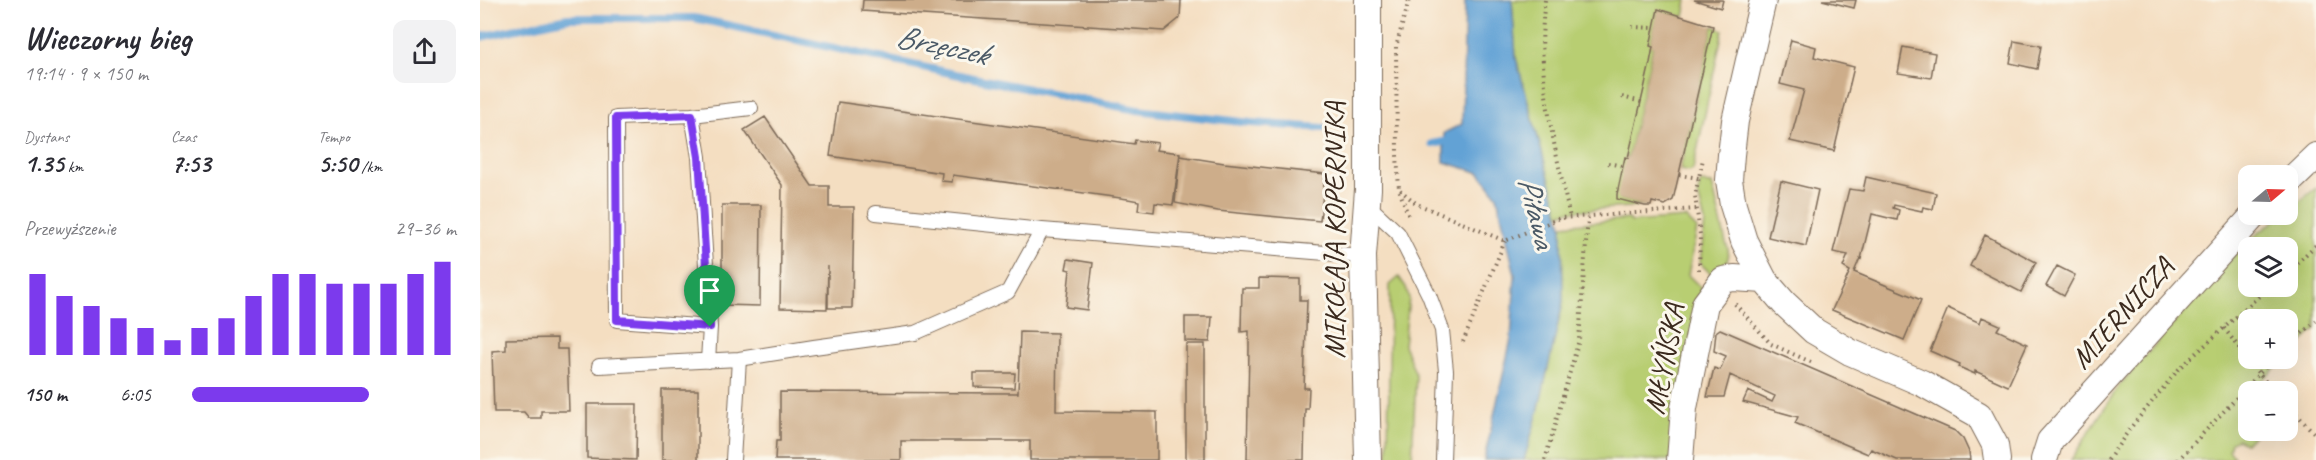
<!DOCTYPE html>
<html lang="pl">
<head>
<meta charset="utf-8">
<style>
  body { margin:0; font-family:Caveat,sans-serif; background:#f2f2f3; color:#2b2b33; height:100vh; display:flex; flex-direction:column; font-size:22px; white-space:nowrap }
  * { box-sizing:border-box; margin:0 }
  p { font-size:20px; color:#7c7c81 }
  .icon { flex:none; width:33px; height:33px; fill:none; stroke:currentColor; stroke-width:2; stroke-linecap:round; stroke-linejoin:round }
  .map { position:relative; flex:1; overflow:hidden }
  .sheet { display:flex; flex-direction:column; background:#fff; width:480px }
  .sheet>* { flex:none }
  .needle { width:39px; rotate:71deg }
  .buttons { position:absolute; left:1758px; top:165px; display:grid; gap:12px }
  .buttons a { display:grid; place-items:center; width:60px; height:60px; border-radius:12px; background:#fff; box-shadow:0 6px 24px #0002; font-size:30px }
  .pin { position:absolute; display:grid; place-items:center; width:51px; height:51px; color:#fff; margin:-62px -26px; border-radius:50% 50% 50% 0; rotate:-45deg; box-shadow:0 0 6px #0007 }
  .pin .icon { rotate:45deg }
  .round { display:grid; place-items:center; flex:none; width:63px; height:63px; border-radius:12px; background:#f2f2f3 }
  .headline { display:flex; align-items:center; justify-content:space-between; height:102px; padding:0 24px }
  h1 { font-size:33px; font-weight:800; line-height:45px }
  .metrics { display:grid; grid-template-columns:repeat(3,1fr); gap:9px; height:102px; padding:6px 24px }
  .metrics div { display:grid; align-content:center }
  .metrics b { font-size:26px; font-weight:800 }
  .metrics small { font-size:16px; font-weight:400 }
  .metrics p { font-size:16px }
  .chart { height:168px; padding:12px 24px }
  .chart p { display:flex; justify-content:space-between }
  .chart svg { width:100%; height:108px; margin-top:6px; stroke:#7c3aed; stroke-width:6 }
  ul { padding:0 24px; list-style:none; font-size:20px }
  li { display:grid; grid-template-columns:96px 72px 1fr; align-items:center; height:45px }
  li i { height:15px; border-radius:8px; background:#7c3aed }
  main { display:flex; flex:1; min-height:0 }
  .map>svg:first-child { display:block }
</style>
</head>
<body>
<main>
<section class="sheet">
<div class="headline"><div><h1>Wieczorny bieg</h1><p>19:14 · 9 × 150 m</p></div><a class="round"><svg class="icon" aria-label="share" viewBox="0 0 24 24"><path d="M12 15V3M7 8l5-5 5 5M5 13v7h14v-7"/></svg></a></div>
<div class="metrics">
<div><p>Dystans</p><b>1.35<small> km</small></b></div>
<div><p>Czas</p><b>7:53</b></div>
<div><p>Tempo</p><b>5:50<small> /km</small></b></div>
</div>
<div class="chart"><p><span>Przewyższenie</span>29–36 m</p>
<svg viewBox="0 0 160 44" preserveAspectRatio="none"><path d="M5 44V11M15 44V20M25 44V24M35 44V29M45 44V33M55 44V38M65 44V33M75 44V29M85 44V20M95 44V11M105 44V11M115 44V15M125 44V15M135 44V15M145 44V11M155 44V6"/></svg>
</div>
<ul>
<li><b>150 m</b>6:05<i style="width:67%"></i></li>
</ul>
</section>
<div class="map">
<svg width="1836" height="460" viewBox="0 0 1836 460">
  <rect width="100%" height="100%" fill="#fbf7ec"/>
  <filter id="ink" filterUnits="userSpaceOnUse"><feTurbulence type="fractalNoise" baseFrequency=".0167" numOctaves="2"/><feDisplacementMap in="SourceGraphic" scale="12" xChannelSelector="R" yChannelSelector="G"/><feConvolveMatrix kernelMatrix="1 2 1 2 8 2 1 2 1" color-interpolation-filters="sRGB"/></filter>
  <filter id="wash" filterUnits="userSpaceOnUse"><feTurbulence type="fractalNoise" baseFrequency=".008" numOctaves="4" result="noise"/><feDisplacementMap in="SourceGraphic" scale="24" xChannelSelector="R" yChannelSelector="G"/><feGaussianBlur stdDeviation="1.35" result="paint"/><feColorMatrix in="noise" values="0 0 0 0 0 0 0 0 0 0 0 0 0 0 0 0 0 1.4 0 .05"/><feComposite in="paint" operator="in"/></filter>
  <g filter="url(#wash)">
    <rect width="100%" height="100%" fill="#f4dec1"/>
    <path fill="#b8ce72" stroke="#7a7c48" stroke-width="1.5" fill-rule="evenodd" d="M1032,0H1207L1204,17L1178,10L1170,46L1173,47L1148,158L1146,157L1138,199L1165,206L1089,211L1079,214L1036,58Z
      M1233,26L1243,30L1213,170L1209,172L1200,170Z
      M1220,183L1232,184L1246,243C1253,260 1245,264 1233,276L1220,263L1225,222L1218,194Z
      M1836,188V329L1808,355V320H1768V358L1804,359L1763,399L1768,405V430L1779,431L1765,443L1758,439L1751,442L1749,450L1754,457L1752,460H1591L1638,387L1762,246L1802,215L1808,214V211ZM1768,248H1808V286H1768Z
      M1206,218L1217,229L1208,275L1224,291L1192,460H1044L1058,412L1083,302L1082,225L1148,219L1151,222Z
      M919,277L926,287L929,298L924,345L936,375L932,460H908L910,285Z"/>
    <path fill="#62a2d5" stroke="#4e667a" stroke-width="1.5" d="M985,0H1032L1036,58L1082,225L1083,302L1058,412L1044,460H1004L1031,339L1035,275L1017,196L1000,173L964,162V133L982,124Z"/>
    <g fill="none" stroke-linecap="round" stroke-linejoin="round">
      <path stroke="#62a2d5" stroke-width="8" d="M0,37L88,18H214L484,76L657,110L771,123L844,128
        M952,144L974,140"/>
    </g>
    <g id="blocks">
      <path fill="#cdad8a" d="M383,0H701L700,18L684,31L382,11Z
        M1214,0H1243L1241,8Z
        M1342,0H1376L1374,8Z
        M1178,9L1233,26L1193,200L1185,205L1172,202L1171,206H1165L1137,199V194L1145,157L1148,158L1170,63L1173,47L1170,46Z
        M1311,40L1336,47L1334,57L1374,67L1354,151L1310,141L1324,90L1300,84Z
        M1534,41L1561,46L1557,69L1530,63Z
        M1423,47L1455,53L1451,78L1418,73Z
        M358,102L654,144L655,140L678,143L676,150L700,153L693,205L675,203L674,212L658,210L659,201L648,199L473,175L472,182L461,181L462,173L350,156Z
        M285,117L332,186H349V207H374L372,308H348V266L347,309L300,308L302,185L264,130Z
        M700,156L744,163L845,174L840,221L738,211L695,203Z
        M1386,177L1456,193L1453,209L1443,207L1442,211L1414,205L1413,208L1419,210L1417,220L1392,214L1381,259L1380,258L1374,272L1441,300L1424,340L1352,310L1370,271L1363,267L1368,255L1353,252L1369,189L1383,191Z
        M1301,181L1338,190L1326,246L1288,237Z
        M242,205H281L280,306L242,305Z
        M1505,235L1556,262L1541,292L1490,266Z
        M588,259L613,263L607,310L586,307L590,270L586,269Z
        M1577,266L1595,275L1584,296L1566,286Z
        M779,278L820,279V300H827L824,388H829L828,409H825L824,460H767L769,348V331L761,332L762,288H779Z
        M1468,308L1500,323L1502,317L1520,325L1517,330L1547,344L1528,386L1495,371V374L1479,367L1480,364L1450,351Z
        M705,317H732L730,342L705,341Z
        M1240,329L1475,431L1483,439L1489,452L1490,460H1417L1391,449L1388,454L1315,423L1318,417L1263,402L1268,391L1292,402L1295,396L1250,375L1244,397H1227L1234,368L1240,370L1246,356L1234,351L1236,332Z
        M540,332L577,333L576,411L677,412V460H550V441H421V460H295L296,441H300V392L538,393Z
        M77,338V349H87L89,411H61V418H49L44,412H14L12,351L26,350V339Z
        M706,344H725V460H706Z
        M494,373H535L534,388L494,387Z
        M182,390H218V460H182Z
        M107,404H157L156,460L107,458Z"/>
    </g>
  </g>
  <g filter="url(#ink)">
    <use href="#blocks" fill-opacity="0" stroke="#7c6957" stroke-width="1.5"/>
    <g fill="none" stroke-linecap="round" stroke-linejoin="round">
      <defs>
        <path id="lane" d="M212,115L271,108
          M888,205L918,233L949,295L962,330L966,371L963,460
          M396,213L562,230L883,256
          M228,361L230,327L219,157L212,115L136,118L137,320L230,327
          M119,366L259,359L334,347L435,333L528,292L562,230
          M253,460L259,359"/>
        <path id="street" d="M1283,0L1255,121L1251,155L1249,180L1253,205L1264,241L1284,280L1304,303L1334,331L1370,352L1442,383L1499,415L1515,445L1517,460
          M1808,183L1836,156
          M888,460L883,256L888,189V0
          M1200,460L1204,408L1225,304L1243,280L1254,278L1284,280
          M1564,460L1570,441L1775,214"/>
      </defs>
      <use href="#lane" stroke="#7c6957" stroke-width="16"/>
      <use href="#street" stroke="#7c6957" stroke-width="28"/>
      <path stroke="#7c6957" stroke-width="4" stroke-dasharray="1.5 4.5" stroke-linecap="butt" d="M1065,0C1055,74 1075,146 1090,218
        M1152,27L1174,28
        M1142,97L1161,102
        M1128,163L1143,166
        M1199,175L1219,178
        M920,190L937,204L1025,241L1080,218L1217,209
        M928,215L919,189L917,155L916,47L929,0
        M1219,270L1220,235L1215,195L1223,159
        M1808,271L1836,245
        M1255,304L1291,344L1333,363
        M1744,328L1779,374L1795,392
        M983,342L1025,241
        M1808,345L1836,321
        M1808,405L1836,435
        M1065,460L1099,340L1108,216
        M1628,460L1652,426L1699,369L1790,286
        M1698,460L1794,358"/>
      <use href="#lane" stroke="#fff" stroke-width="14"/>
      <use href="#street" stroke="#fff" stroke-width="26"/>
    </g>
  </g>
  <g fill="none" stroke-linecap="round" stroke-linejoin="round" filter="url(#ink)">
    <defs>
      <path id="route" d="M212,115L219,157L230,327L137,320L136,118Z"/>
    </defs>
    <use href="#route" stroke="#fff" stroke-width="12"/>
    <use href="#route" stroke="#7c3aed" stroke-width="8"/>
  </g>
  <g text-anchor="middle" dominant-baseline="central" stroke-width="6" stroke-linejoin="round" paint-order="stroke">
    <g font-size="30" fill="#3b2a1e" stroke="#fbf7ec">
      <text transform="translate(854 230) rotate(-90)">MIKOŁAJA KOPERNIKA</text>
      <text transform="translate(1642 313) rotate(-48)">MIERNICZA</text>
      <text transform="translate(1184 359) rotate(-79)">MŁYŃSKA</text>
    </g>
    <g font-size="32" font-style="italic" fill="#4b5a67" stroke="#fbf7ec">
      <text transform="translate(462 45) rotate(12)">Brzęczek</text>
      <text transform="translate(1057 212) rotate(76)">Piława</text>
    </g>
  </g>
</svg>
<div class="buttons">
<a><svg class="needle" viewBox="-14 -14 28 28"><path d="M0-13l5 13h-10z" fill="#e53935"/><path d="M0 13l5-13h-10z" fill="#7c7c81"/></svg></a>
<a><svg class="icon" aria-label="layers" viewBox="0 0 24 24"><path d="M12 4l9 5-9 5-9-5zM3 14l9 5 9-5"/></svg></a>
<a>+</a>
<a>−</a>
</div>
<div class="pin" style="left:230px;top:327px;background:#1e9e55"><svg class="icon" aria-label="arrive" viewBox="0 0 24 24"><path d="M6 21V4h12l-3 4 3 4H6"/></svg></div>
</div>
</main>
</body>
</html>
